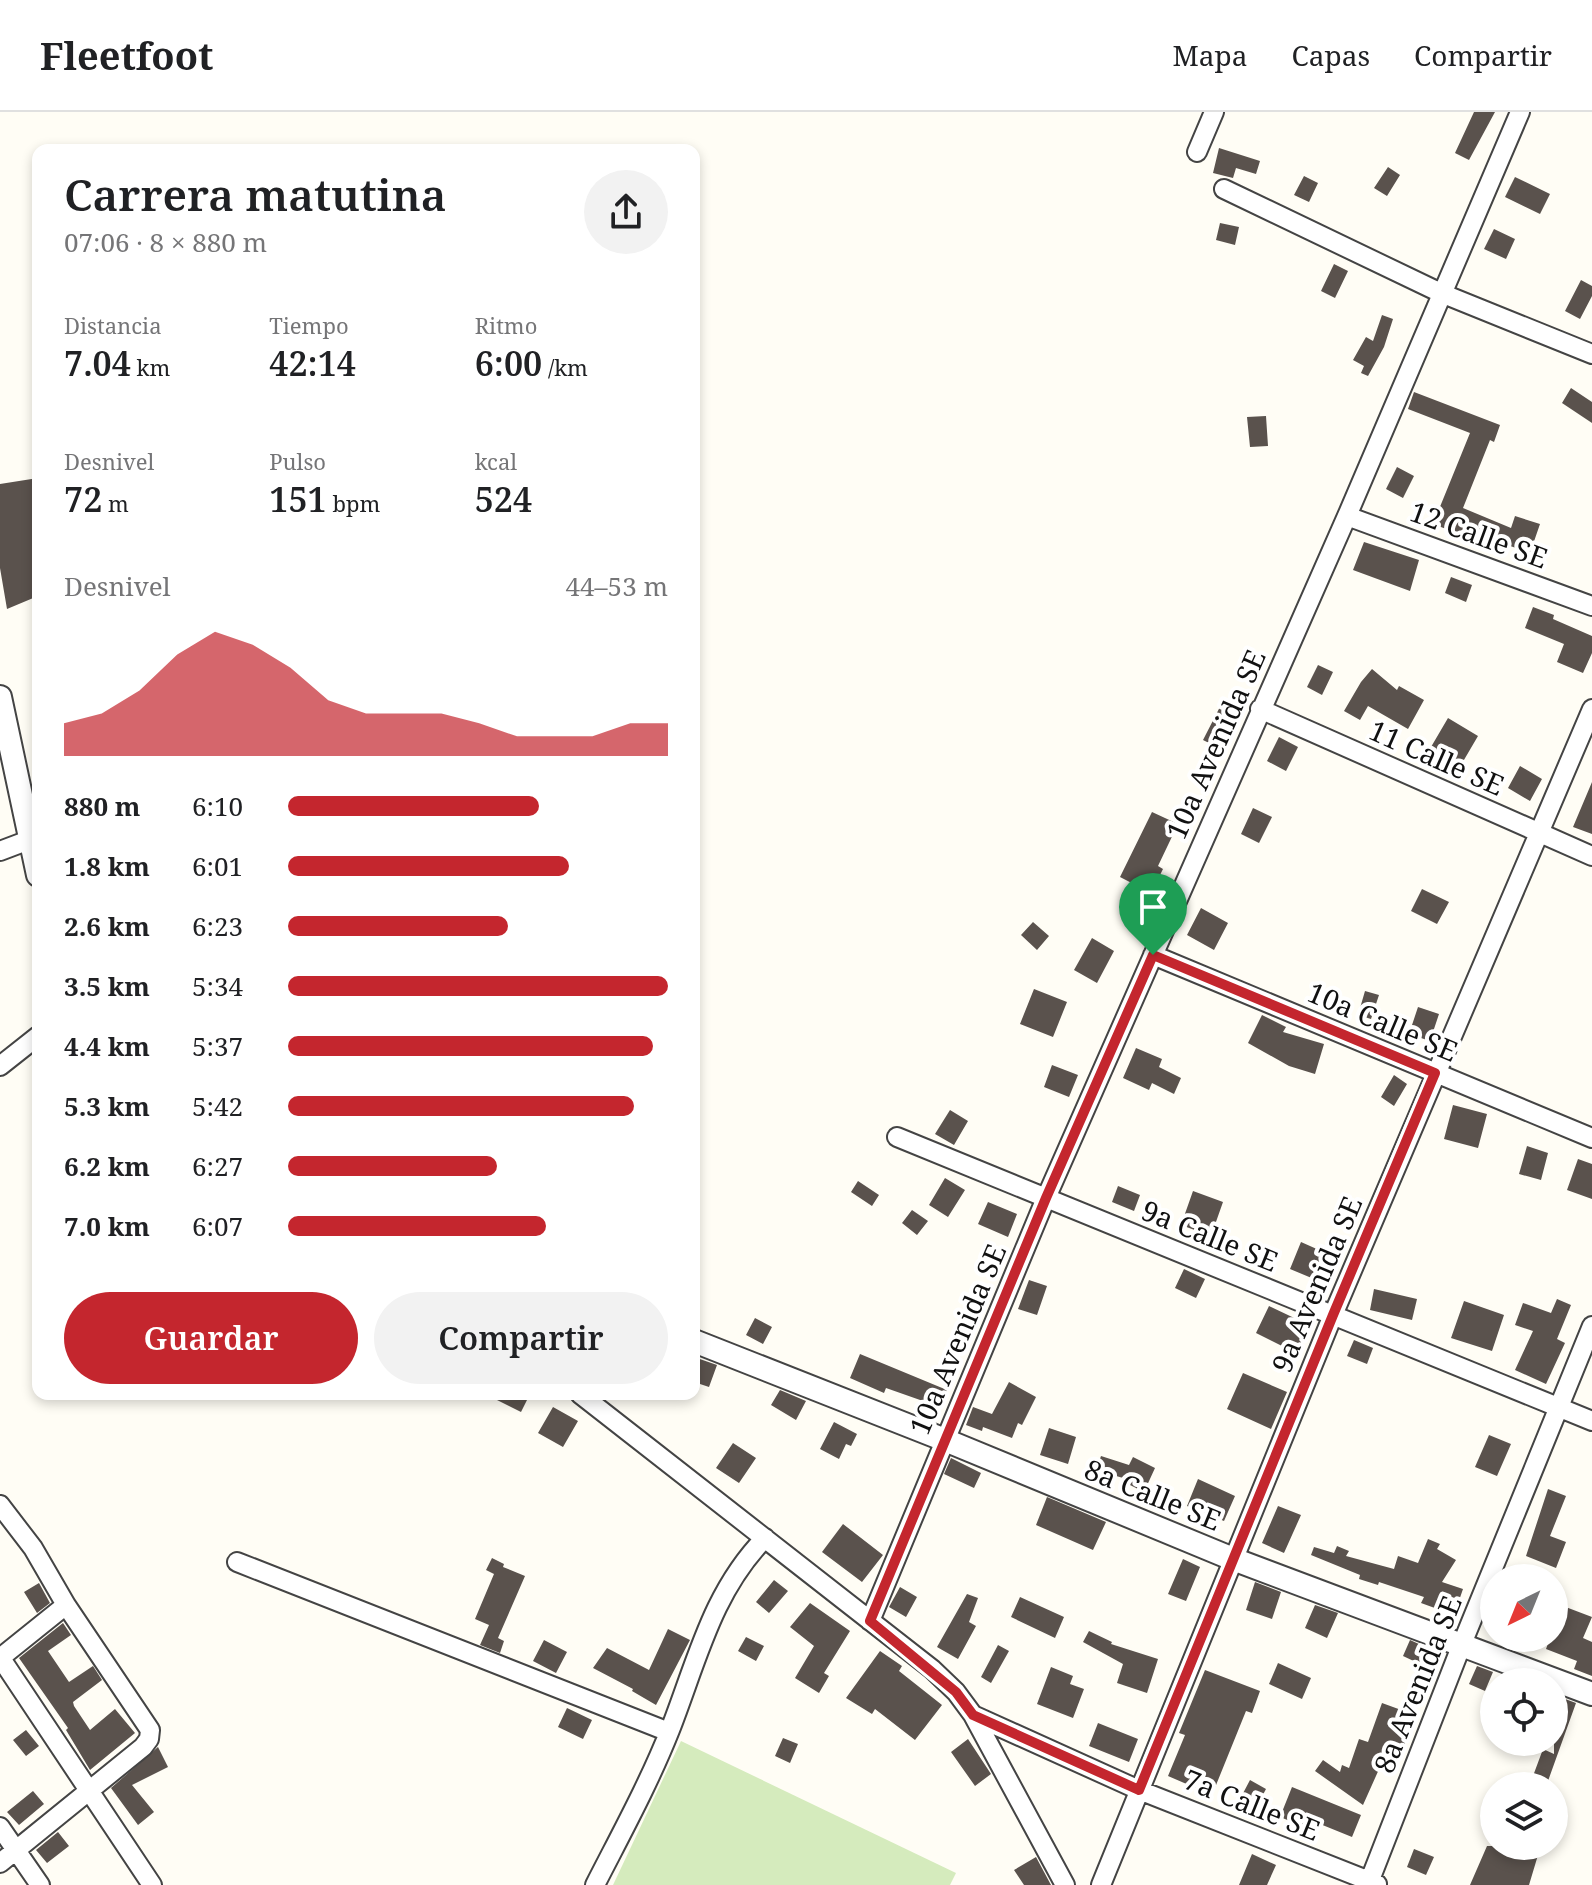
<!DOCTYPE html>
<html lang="es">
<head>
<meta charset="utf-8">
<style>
  body { margin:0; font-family:"Noto Serif",serif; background:#f2f2f2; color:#202124; height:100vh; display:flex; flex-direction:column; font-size:30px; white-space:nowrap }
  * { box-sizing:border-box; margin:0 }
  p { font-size:26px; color:#757577 }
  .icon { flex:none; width:44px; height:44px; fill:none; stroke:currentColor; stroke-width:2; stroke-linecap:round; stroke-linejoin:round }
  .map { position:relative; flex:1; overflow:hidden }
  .panel { position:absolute; left:32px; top:32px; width:668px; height:1256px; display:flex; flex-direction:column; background:#fff; border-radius:16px; box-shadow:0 4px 12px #0003 }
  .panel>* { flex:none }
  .needle { width:52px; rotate:223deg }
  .buttons { position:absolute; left:1480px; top:1452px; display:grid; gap:16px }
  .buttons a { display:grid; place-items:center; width:88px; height:88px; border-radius:50%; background:#fff; box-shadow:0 4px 12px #0003; font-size:40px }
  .pin { position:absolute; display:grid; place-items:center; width:68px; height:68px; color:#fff; margin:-82px -34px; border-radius:50% 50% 50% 0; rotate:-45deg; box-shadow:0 0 8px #0007 }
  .pin .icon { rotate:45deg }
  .round { display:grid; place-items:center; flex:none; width:84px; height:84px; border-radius:42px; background:#f2f2f2 }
  .summary { display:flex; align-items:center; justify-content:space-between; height:136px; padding:0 32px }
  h1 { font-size:44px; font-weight:600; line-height:60px }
  .figures { display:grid; grid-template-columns:repeat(3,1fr); gap:12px; height:136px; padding:8px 32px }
  .figures div { display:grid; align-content:center }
  .figures b { font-size:34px; font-weight:600 }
  .figures small { font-size:22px; font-weight:400 }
  .figures p { font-size:22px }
  .chart { height:224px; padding:16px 32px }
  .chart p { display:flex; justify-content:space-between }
  .chart svg { width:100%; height:144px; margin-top:8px; fill:#c4262e; opacity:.7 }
  .primary-button { display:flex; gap:16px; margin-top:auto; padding:16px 32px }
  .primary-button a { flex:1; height:92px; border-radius:48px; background:#c4262e; color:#fff; font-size:32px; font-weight:600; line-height:92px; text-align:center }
  .primary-button a+a { background:#f2f2f2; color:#202124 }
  ul { padding:0 32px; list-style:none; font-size:26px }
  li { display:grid; grid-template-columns:128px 96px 1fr; align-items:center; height:60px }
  li i { height:20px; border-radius:10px; background:#c4262e }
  header { display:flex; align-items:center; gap:48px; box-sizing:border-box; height:112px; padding:0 40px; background:#fff; border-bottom:2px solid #e0e0e0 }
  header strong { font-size:38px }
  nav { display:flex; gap:44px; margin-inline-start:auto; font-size:28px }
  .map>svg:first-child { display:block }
</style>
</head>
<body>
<header>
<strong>Fleetfoot</strong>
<nav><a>Mapa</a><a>Capas</a><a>Compartir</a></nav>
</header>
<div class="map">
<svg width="1592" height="1773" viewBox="0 0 1592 1773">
  <rect width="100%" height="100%" fill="#fffdf5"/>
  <path fill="#d5ebbd" d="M681,1629L956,1761L950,1773H613Z"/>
  <path fill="#5a524d" d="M1474,0H1495L1469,48L1455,41Z
    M1219,36L1260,49L1256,62L1236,56L1233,66L1213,61Z
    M1388,55L1400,63L1387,84L1374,76Z
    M1304,64L1318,71L1309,90L1294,83Z
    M1515,65L1550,82L1540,102L1505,85Z
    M1220,111L1239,115L1235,133L1216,128Z
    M1494,117L1515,127L1506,147L1484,137Z
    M1334,152L1348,159L1335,186L1321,179Z
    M1581,168L1592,174V184L1580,207L1565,199Z
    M1382,203L1393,207L1384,235L1368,264L1361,261L1364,254L1353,248L1366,225L1373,229Z
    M1571,276L1592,290V311L1562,291Z
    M1414,280L1500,313L1494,330L1490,328L1463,396L1511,416L1515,404L1540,412L1530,441L1493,428L1491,434L1433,412L1470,321L1408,297Z
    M1266,304L1268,334L1250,335L1247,305Z
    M1397,355L1414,364L1403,386L1386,377Z
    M38,366V484L7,497L0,456V372Z
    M1364,430L1419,448L1410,479L1353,458Z
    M1451,465L1472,473L1466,490L1445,481Z
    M1533,495L1554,503L1553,507L1592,524V541L1583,561L1557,550L1564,532L1525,516Z
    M1318,553L1333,560L1322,583L1307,575Z
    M1372,557L1397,578L1399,574L1424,588L1408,617L1368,594L1360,608L1344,599L1361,570Z
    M1224,587L1238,594L1217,635L1203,628Z
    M1448,606L1478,624L1461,653L1431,635Z
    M1279,625L1298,635L1286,659L1267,649Z
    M1520,654L1542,667L1530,689L1508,676Z
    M1592,670V722L1573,715Z
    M1253,696L1272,705L1259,731L1241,722Z
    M1152,700L1178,712L1158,754L1163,757L1151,781L1120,765Z
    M1422,777L1449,790L1437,812L1411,799Z
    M1201,796L1228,811L1214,838L1187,823Z
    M1033,810L1049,824L1037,838L1021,823Z
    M1092,826L1114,839L1097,871L1074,858Z
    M1034,877L1067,890L1053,925L1020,912Z
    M1365,879L1379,883L1371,907L1358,903Z
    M1418,895L1439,902L1430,929L1409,922Z
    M1262,903L1286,915L1283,920L1324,932L1315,962L1289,954L1248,931Z
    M1136,936L1162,947L1159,955L1181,966L1174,982L1152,971L1149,978L1123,966Z
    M1052,953L1078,963L1069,985L1044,975Z
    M1394,963L1407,972L1394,994L1381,985Z
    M1453,993L1487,1002L1478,1036L1444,1027Z
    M950,998L968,1009L954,1033L935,1022Z
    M1527,1034L1548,1041L1541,1068L1519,1062Z
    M1578,1047L1592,1052V1087L1567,1078Z
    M945,1066L965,1078L948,1105L929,1093Z
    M858,1069L879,1083L872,1094L851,1080Z
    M1118,1074L1140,1083L1134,1099L1112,1090Z
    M1193,1079L1223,1090L1211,1124L1181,1113Z
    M988,1090L1017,1102L1008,1125L978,1112Z
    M912,1098L928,1109L917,1123L902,1111Z
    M1301,1130L1337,1146L1326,1172L1290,1157Z
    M1184,1157L1205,1167L1196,1186L1175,1176Z
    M1029,1168L1047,1174L1037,1203L1018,1197Z
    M1374,1177L1417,1187L1412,1208L1370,1198Z
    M1557,1187L1571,1193L1557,1227L1565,1231L1546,1272L1515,1258L1533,1219L1515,1213L1523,1191L1551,1201Z
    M1464,1189L1504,1203L1492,1239L1451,1226Z
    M1269,1194L1309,1213L1296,1241L1256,1221Z
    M755,1206L772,1215L763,1232L746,1223Z
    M1354,1228L1373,1236L1367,1252L1347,1244Z
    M860,1242L947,1278L940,1295L886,1276L884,1281L850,1266Z
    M694,1245L717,1253L709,1275L694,1270Z
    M1243,1261L1287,1280L1271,1317L1227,1297Z
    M1009,1270L1036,1285L1022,1313L1018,1311L1012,1326L983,1315L982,1319L966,1313L973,1295L992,1302Z
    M780,1278L806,1289L796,1308L771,1293Z
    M485,1282H530L521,1300Z
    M553,1295L578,1309L563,1335L538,1321Z
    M834,1310L857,1322L851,1334L846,1332L839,1347L820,1337Z
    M1049,1316L1076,1325L1068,1352L1040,1343Z
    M1489,1323L1511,1332L1497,1364L1475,1355Z
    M733,1331L756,1346L739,1371L716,1356Z
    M1101,1344L1129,1353L1133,1345L1155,1356L1144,1380L1122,1369L1123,1366L1096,1358Z
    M951,1346L981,1361L974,1376L944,1362Z
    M1198,1367L1235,1384L1224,1409L1187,1394Z
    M1548,1377L1566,1384L1550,1424L1566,1430L1556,1456L1526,1444Z
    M1047,1385L1106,1410L1093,1438L1036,1413Z
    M1278,1394L1301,1403L1284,1441L1262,1431Z
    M843,1412L883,1443L862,1470L822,1440Z
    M1428,1427L1440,1432L1437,1437L1456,1448L1442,1470L1463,1477L1454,1503L1421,1491L1424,1485L1379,1470L1378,1473L1359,1467L1360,1463L1311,1443L1314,1435L1334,1441L1337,1434L1349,1439L1346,1444L1394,1457L1398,1444L1418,1451Z
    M492,1446L504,1452L503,1455L525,1464L498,1526L504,1529L500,1541L480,1533L489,1513L475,1507L494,1462L486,1458Z
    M1183,1447L1200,1455L1186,1489L1168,1482Z
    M774,1468L788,1479L769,1501L756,1490Z
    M1255,1470L1281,1480L1272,1507L1246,1498Z
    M39,1471L50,1491L37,1501L24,1480Z
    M900,1475L917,1485L906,1505L889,1495Z
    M967,1482L978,1486L969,1510L976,1514L958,1547L937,1535Z
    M1020,1485L1064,1505L1055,1526L1011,1505Z
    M810,1491L850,1519L824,1561L829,1564L819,1581L795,1566L814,1534L790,1515Z
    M1315,1493L1338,1501L1327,1526L1305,1516Z
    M1563,1494L1592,1505L1583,1526L1592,1530V1564L1574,1557L1577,1549L1546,1537L1550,1526H1554V1516Z
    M63,1511L71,1523L48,1539L69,1570L93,1554L102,1568L73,1590L74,1594L90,1618L115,1597L135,1621L90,1658L66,1618L68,1616L19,1546Z
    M668,1517L690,1528L656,1593L632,1579L633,1577L593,1556L607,1536L649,1558Z
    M1089,1519L1112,1530L1111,1532L1158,1547L1147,1581L1117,1571L1123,1552L1083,1530Z
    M746,1525L764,1534L756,1549L738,1539Z
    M544,1528L567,1540L556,1561L533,1549Z
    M1410,1528L1439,1541L1425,1571L1413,1564L1420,1552L1403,1544Z
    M998,1533L1009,1539L991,1571L981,1565Z
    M880,1539L902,1554L899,1559L942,1593L915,1628L875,1597L872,1602L846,1586Z
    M1278,1551L1311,1566L1302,1587L1269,1572Z
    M1477,1554L1493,1560L1485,1579L1469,1572Z
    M1051,1555L1073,1564L1070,1572L1084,1577L1073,1606L1037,1592Z
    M1205,1558L1260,1579L1252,1601L1246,1599L1212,1683L1168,1664L1185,1623L1179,1621Z
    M1557,1584L1576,1591L1548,1669L1533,1664L1543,1637L1554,1642V1591Z
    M1382,1591L1415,1603L1404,1634L1398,1631L1391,1657L1380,1655L1363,1693L1315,1659L1323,1648L1340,1660L1342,1653L1349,1656L1359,1627L1368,1630Z
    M567,1596L592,1608L583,1627L558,1615Z
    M1098,1611L1138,1627L1129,1650L1089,1634Z
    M26,1618L39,1634L26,1644L13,1628Z
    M783,1626L798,1632L790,1651L775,1644Z
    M968,1627L991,1662L975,1674L951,1640Z
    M158,1635L168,1655L132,1673L154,1700L138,1713L111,1676Z
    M1250,1668L1266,1677L1256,1696L1240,1687Z
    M1292,1675L1361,1703L1352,1725L1320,1712L1317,1720L1280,1705Z
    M33,1679L44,1692L19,1713L7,1700Z
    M58,1720L69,1734L47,1751L36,1738Z
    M1487,1734H1517L1538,1743L1529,1773H1470Z
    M1414,1737L1434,1745L1426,1763L1407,1755Z
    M1252,1742L1276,1753L1267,1773H1239Z
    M1036,1745L1051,1773H1024L1014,1758Z"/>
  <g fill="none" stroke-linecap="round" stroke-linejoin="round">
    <defs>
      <path id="minor" d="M1197,40L1214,0
        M1224,77L1441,181L1592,242
        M1347,404L1592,494
        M1260,597L1592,744
        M0,739L29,728
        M1153,843L1592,1026
        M0,954L38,924
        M897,1025L1592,1309
        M580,1282L932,1557L956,1580L973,1603L1065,1773
        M0,1393L33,1436L66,1493
        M237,1450L669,1620
        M870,1509L1046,1086L1347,404L1520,0
        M0,1545L152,1773
        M0,1546L66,1493L150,1618L149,1627L143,1635L0,1751
        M973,1603L1139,1678L1377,1772
        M0,1715L40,1773
        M595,1773C621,1722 649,1671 670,1618C697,1549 712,1480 765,1426
        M1101,1773L1333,1203L1592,597
        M1368,1773L1462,1532L1592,1214"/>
      <path id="tertiary" d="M0,585L38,763
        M694,1229L945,1328L1233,1447L1592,1582"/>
    </defs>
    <use href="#minor" stroke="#444" stroke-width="22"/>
    <use href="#tertiary" stroke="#444" stroke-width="26"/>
    <use href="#minor" stroke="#fff" stroke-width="18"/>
    <use href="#tertiary" stroke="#fff" stroke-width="22"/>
  </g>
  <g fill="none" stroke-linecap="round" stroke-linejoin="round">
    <defs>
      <path id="route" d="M1153,843L1435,961L1333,1203L1139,1678L973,1603L956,1580L870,1509L1046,1086Z"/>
    </defs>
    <use href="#route" stroke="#fff" stroke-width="16"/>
    <use href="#route" stroke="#c4262e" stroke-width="10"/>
  </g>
  <g text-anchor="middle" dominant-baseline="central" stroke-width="8" stroke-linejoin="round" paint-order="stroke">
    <g font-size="28" fill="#111" stroke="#fff">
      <text transform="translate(1479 422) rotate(20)">12 Calle SE</text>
      <text transform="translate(1215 632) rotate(-66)">10a Avenida SE</text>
      <text transform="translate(1437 645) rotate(24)">11 Calle SE</text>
      <text transform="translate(1383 909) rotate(23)">10a Calle SE</text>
      <text transform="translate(1210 1123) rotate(22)">9a Calle SE</text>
      <text transform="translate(1316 1172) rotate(-67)">9a Avenida SE</text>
      <text transform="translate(957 1227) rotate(-67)">10a Avenida SE</text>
      <text transform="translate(1153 1382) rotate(22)">8a Calle SE</text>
      <text transform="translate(1417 1572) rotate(-68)">8a Avenida SE</text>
      <text transform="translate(1252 1692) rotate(22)">7a Calle SE</text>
    </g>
  </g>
</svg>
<div class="buttons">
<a><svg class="needle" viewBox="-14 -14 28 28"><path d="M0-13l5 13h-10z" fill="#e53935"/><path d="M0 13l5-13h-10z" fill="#757577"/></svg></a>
<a><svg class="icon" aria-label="locate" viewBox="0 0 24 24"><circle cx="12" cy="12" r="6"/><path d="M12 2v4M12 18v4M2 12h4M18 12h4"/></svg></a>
<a><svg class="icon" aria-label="layers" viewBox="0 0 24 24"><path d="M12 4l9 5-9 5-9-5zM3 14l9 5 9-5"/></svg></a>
</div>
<div class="pin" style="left:1153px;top:843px;background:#1e9e55"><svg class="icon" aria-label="arrive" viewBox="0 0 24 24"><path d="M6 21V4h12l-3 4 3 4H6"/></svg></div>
<section class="panel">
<div class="summary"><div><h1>Carrera matutina</h1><p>07:06 · 8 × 880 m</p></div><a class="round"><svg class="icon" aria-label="share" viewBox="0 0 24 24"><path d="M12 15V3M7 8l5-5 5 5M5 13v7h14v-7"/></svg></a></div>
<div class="figures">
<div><p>Distancia</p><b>7.04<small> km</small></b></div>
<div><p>Tiempo</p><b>42:14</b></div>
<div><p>Ritmo</p><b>6:00<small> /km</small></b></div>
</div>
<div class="figures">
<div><p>Desnivel</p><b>72<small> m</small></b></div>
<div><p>Pulso</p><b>151<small> bpm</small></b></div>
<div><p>kcal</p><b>524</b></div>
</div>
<div class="chart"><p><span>Desnivel</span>44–53 m</p>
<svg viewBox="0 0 160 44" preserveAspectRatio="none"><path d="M0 44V34L10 31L20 24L30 13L40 6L50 10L60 17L70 27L80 31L90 31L100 31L110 34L120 38L130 38L140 38L150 34L160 34V44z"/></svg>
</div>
<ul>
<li><b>880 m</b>6:10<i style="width:66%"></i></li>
<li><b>1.8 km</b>6:01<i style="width:74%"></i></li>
<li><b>2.6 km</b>6:23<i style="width:58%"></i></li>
<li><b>3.5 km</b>5:34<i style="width:100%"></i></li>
<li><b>4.4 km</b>5:37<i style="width:96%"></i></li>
<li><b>5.3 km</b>5:42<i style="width:91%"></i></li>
<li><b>6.2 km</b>6:27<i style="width:55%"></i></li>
<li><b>7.0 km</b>6:07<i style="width:68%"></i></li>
</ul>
<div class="primary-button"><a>Guardar</a><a>Compartir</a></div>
</section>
</div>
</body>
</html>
